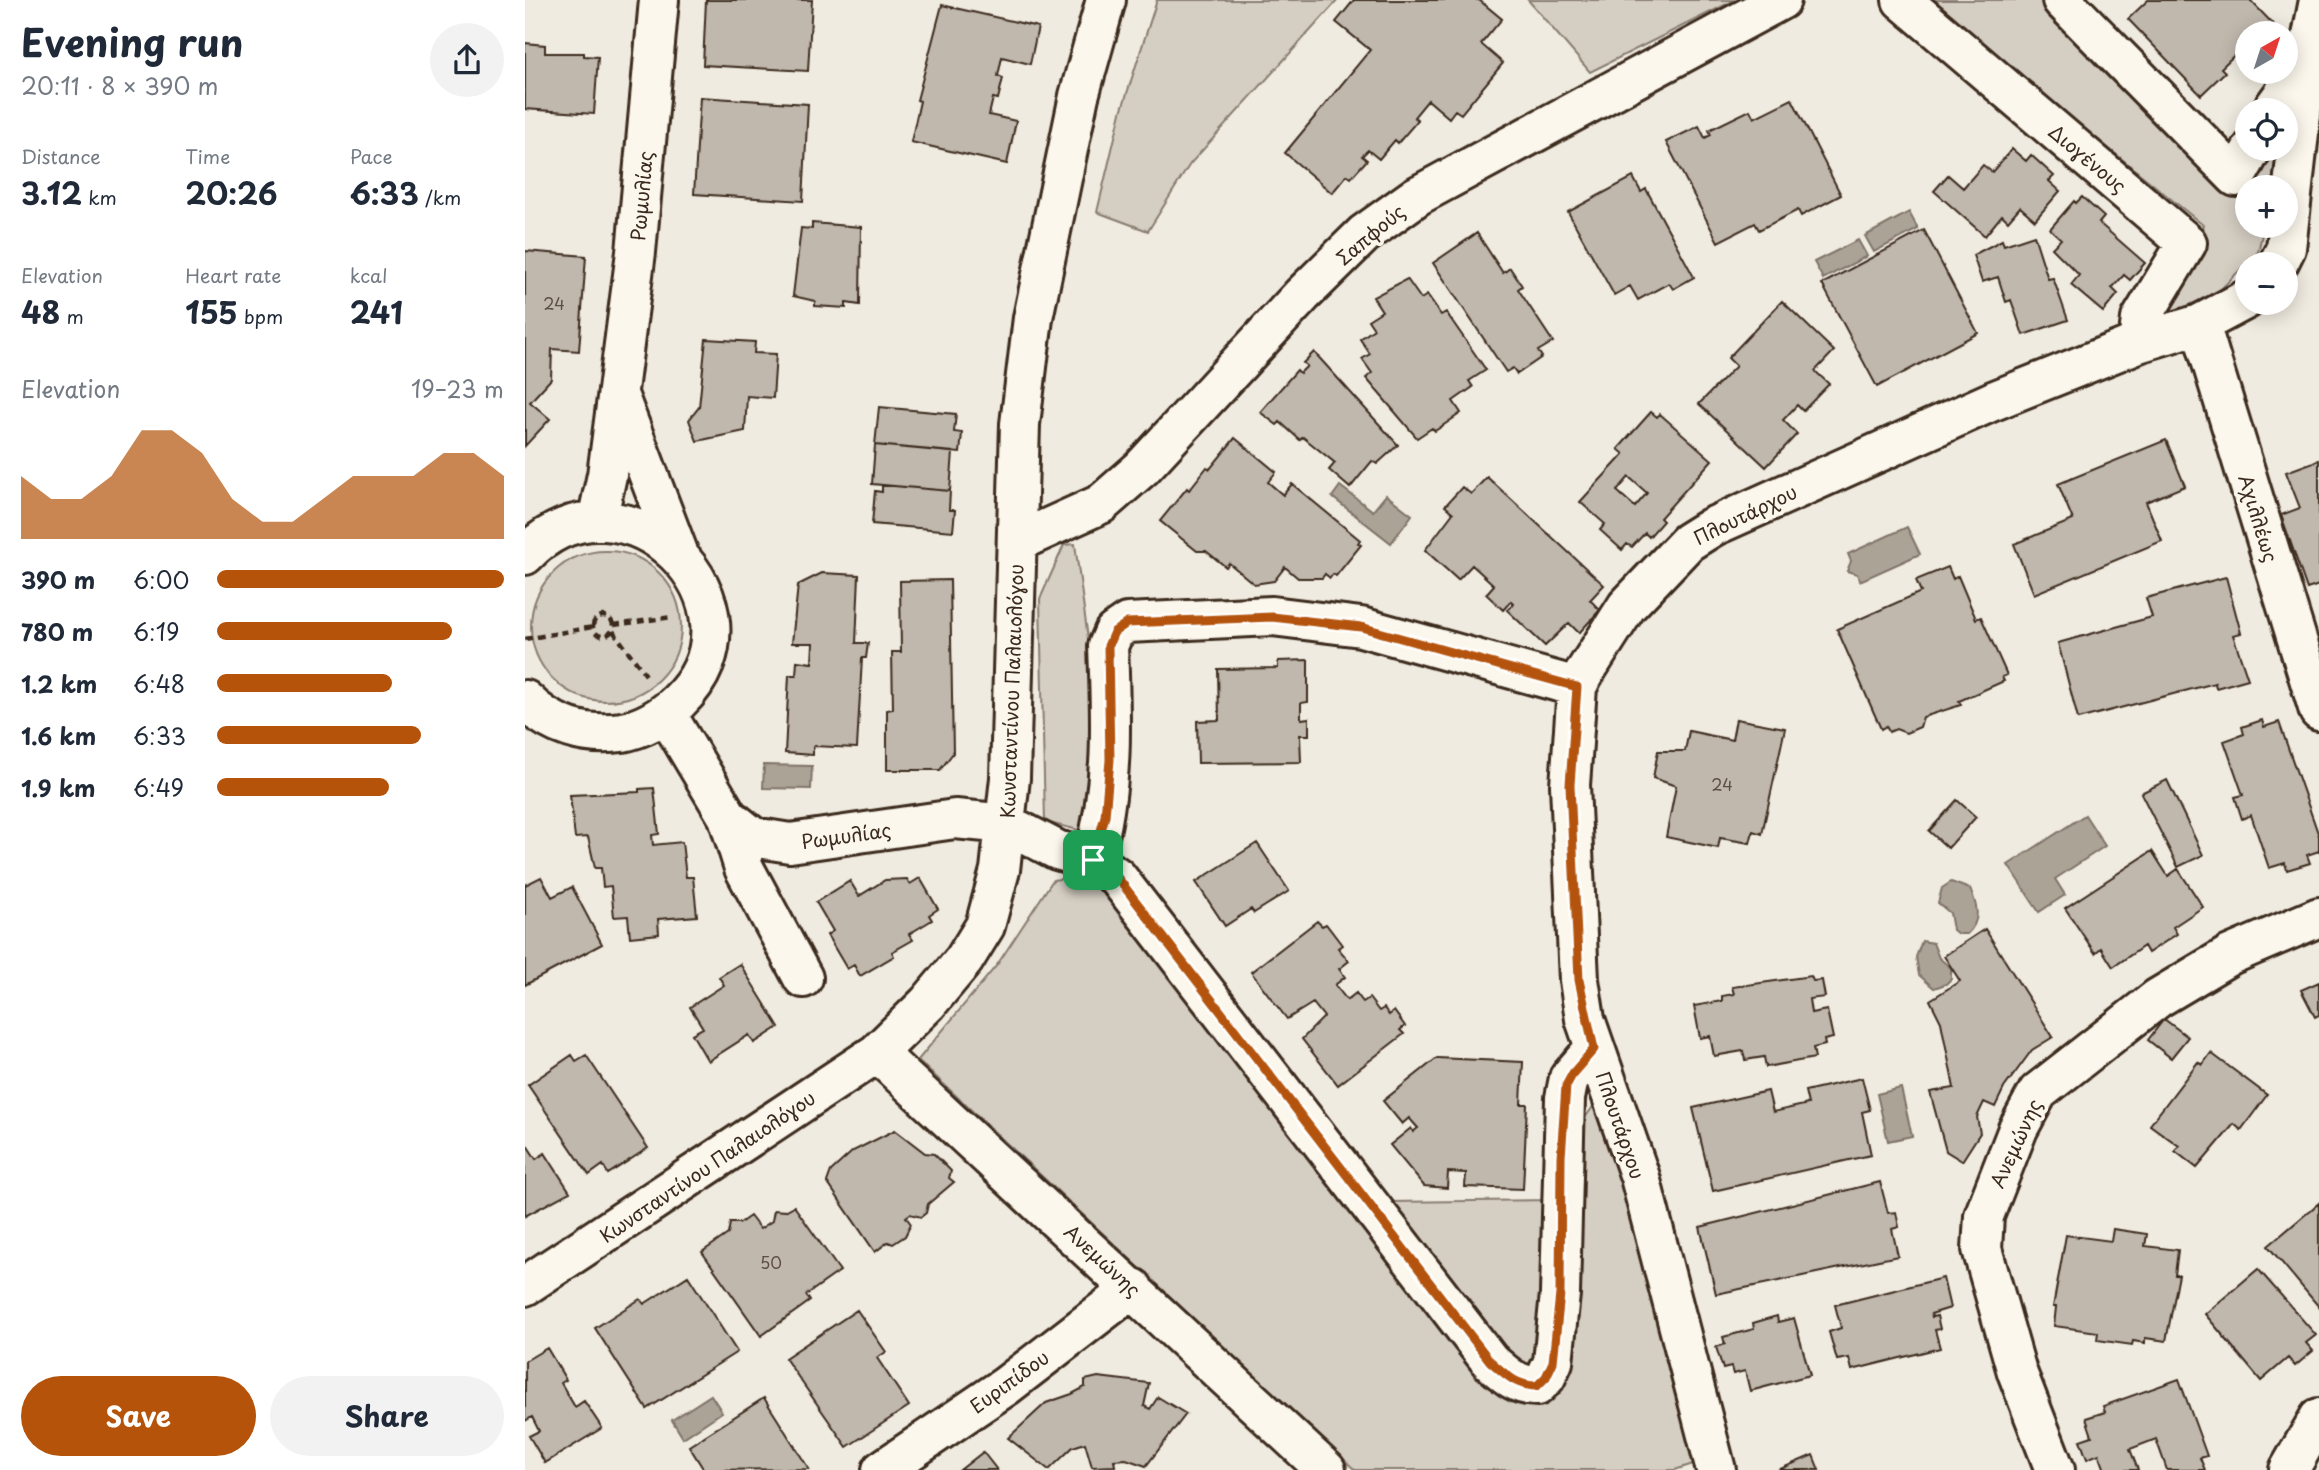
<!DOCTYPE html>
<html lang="en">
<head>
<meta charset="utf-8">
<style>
  body { margin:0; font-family:"Playpen Sans",sans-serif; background:#f2f2f3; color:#1f2937; height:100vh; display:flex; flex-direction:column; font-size:26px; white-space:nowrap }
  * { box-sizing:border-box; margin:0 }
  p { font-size:23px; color:#747a83 }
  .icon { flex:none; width:38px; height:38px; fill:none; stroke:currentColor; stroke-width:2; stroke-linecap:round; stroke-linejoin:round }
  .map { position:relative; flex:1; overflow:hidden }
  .sheet { display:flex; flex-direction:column; background:#fff; width:525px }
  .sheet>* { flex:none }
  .needle { width:46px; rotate:39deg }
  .tools { position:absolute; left:1710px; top:21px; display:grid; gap:14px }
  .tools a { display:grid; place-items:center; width:63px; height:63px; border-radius:50%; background:#fff; box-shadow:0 4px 18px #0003; font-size:35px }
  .pin { position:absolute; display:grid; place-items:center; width:60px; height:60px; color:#fff; margin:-30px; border-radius:14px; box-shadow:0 4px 10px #0006 }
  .round { display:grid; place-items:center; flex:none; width:74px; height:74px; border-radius:37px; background:#f2f2f3 }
  .headline { display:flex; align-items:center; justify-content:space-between; height:119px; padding:0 21px }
  h1 { font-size:38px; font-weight:700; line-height:52px }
  .figures { display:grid; grid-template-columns:repeat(3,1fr); gap:10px; height:119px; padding:7px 21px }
  .figures div { display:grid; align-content:center }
  .figures b { font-size:30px; font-weight:700 }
  .figures small { font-size:19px; font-weight:400 }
  .figures p { font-size:19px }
  .chart { height:196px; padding:14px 21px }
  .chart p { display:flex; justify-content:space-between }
  .chart svg { width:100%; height:126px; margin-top:7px; fill:#b45309; opacity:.7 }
  .cta { display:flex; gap:14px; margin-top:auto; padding:14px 21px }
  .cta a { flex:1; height:80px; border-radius:42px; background:#b45309; color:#fff; font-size:28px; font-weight:700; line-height:80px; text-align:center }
  .cta a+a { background:#f2f2f3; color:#1f2937 }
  ul { padding:0 21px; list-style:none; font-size:23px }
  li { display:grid; grid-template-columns:112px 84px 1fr; align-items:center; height:52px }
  li i { height:18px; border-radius:9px; background:#b45309 }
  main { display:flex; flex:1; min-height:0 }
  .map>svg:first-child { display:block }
</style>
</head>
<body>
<main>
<section class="sheet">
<div class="headline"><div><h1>Evening run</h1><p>20:11 · 8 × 390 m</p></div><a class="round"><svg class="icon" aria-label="share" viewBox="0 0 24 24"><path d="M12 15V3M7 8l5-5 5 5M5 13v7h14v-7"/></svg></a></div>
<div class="figures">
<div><p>Distance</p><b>3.12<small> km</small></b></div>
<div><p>Time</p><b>20:26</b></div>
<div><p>Pace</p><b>6:33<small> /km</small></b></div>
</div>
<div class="figures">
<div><p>Elevation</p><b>48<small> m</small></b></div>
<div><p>Heart rate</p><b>155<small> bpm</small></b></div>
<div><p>kcal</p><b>241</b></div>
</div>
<div class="chart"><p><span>Elevation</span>19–23 m</p>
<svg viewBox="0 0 160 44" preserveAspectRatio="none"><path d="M0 44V22L10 30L20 30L30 22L40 6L50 6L60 14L70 30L80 38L90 38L100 30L110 22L120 22L130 22L140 14L150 14L160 22V44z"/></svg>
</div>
<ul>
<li><b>390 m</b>6:00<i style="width:100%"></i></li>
<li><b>780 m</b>6:19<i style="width:82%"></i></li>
<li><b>1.2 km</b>6:48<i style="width:61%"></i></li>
<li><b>1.6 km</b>6:33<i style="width:71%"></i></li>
<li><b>1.9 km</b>6:49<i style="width:60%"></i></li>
</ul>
<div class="cta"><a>Save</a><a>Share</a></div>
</section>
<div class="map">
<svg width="1794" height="1470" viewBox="0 0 1794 1470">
  <rect width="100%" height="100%" fill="#f0ebe0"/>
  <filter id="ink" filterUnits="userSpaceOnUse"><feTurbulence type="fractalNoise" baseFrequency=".0143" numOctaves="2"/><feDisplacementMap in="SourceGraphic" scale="14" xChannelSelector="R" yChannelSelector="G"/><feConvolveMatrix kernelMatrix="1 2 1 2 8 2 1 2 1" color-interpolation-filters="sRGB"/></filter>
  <g filter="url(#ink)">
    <path fill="#d5cec3" stroke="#887c70" stroke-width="2" d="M632,0H813L665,164L623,231L572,212L596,112Z
      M1003,0H1210L1065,72Z
      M1401,0H1518L1716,194L1750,149H1756L1747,187H1722V226H1739L1733,252L1694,291L1638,318L1678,225Z
      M550,544L572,704L558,831L520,822L515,599L539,545Z
      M6 626a75 75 0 1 1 150 0a75 75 0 1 1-150 0Z
      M549,877L570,881L863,1202L1024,1200L1052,1129L1072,1101L1174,1462L1150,1470H830L393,1060L472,965L528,880Z"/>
    <path fill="#aca397" stroke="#7f7367" stroke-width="2" d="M1384,212L1393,229L1349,252L1340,236Z
      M1333,240L1342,256L1298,279L1289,262Z
      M815,486L848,511L861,495L887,515L866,543L807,497Z
      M1382,527L1395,554L1335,581L1332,574L1322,571L1326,561L1323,554Z
      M239,765L287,766L286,789L238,788Z
      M1560,815L1580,846L1530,879L1540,895L1514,912L1483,865Z
      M1426,882L1445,889C1452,905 1457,920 1442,934H1433L1428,930L1425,913L1413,903L1417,888Z
      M1397,941L1408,943L1414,958L1426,968V979L1421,984L1409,988L1394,975L1391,957Z
      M1376,1088L1387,1136L1363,1141L1352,1094Z
      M186,1395L197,1412L158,1438L147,1420Z"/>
    <path fill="#c0b8ad" stroke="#3b2a1e" stroke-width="2" fill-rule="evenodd" d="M181,0H287L283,71L178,65Z
      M829,0H954L977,19L956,44L978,63L936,114L930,110L924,118L903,100L889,117L893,120L873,143L870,140L854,159L843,150L837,156L842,160L826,178L822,175L807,193L760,153L845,50L811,22Z
      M1623,0H1725L1749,25L1741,33H1722V49L1719,46L1696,68L1700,72L1676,95L1603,19Z
      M417,5L513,27L505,64L477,57L473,76L478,78L473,99L468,98L464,115L491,121L482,164L386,142L395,101L392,100Z
      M0,43L20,45V53H59V56L73,57L69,114L0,109Z
      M175,97L283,104L278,201L169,194Z
      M1267,99L1316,195L1276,216L1273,210L1234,230L1230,223L1193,242L1141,142L1174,126L1180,138L1186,135L1184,130L1225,110L1229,118Z
      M1487,149L1501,161L1506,155L1529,176L1524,181L1535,191L1510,220L1495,207L1483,221L1477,215L1460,236L1409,191L1423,175L1438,188L1458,165L1467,172Z
      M1108,177L1116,192L1121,189L1169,277L1148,289L1144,283L1113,300L1105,286L1089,295L1043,212Z
      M1557,197L1579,217L1574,223L1620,263L1605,280L1599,275L1587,288L1593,294L1578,312L1546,285L1554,275L1527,248L1536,239L1525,229L1549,201L1551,203Z
      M287,223L336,227L335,305L321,303V308L290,306V301L268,296L276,228L287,229Z
      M1399,230L1453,333L1352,387L1297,284Z
      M952,233L978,273L985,268L997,286L993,289L1028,342L1013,351L1017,357L992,374L988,368L981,372L908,263Z
      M1509,235L1523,279L1528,278L1543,320L1498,335L1486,300L1481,302L1473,277L1457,282L1448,255L1477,240L1479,245Z
      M0,251L61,256L54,351L27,349L26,379L5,402L25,419L0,446Z
      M882,279L896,299L902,295L916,315L921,312L961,370L944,381L948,387L928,401L936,413L910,431L907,428L892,438L841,378L847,373L837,359L845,354L835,339L849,329L843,320L857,311L848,297Z
      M1257,301L1309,351L1290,371L1304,384L1278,411L1272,405L1258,420L1272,434L1241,467L1174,404L1211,366L1203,358Z
      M181,339L230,342L229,353L251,354L248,398L222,396L220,431L172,441L164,420L174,407Z
      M789,352L873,445L852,464L847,461L825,488L804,470L810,463L778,437L775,440L755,422L752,425L735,412L772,370L775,373L782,366L778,363Z
      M354,407L431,414L429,432L437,433L435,453L350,445Z
      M1126,412L1132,417L1135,414L1187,460L1135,518L1138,521L1124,537L1120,533L1107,547L1102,544L1097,550L1075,530L1080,524L1055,502L1099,454L1093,449ZM1104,477L1122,493L1110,507L1092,491Z
      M710,438L751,472L743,482L758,495L767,484L835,540L833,543L836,545L811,576L808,574L805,578L800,574L797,578H773L760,567L749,581L729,584L704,563L701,567L681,551H672L635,521L662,488L664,490L682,467L685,469Z
      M1641,440L1660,486L1621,502L1637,541L1509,594L1489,544L1548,520L1533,484Z
      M350,445L428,452L425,491L347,484Z
      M1794,460V585L1782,589L1756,515L1775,508L1761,472Z
      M962,477L1079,585L1065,600L1075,610L1054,633L1044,623L1020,646L982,610L989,604L986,601L978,610L961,594L969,585L947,565L933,580L900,550L928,513L920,506L937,487L946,494Z
      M357,485L425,491L424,510H430L428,531L347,524L350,491L357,492Z
      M1423,567L1428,579L1433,576L1451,619L1456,617L1482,675L1477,677L1479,681L1434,701L1436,705L1398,717L1395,727L1381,733L1371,729L1364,732L1361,726L1356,729L1312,629L1396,592L1391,580Z
      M297,573L334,575L331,643H343L341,658H337L332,748L288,746V755L260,753L264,675H271L272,661L287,663L288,643H267L273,585Z
      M1701,577L1716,633L1708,635L1723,679L1691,688L1690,683L1553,719L1533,643L1627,617L1621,598Z
      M425,580L428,753L415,770H362V710L368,709L367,652H376L375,581Z
      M783,660V702L776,703V719L784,718V735H775L776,762L673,763L672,721L694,720L693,669L753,668V661Z
      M1211,719L1260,728L1237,834L1228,831L1225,843L1195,838L1193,848L1141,837L1151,786L1128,778L1133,751H1160L1164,731L1207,740Z
      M1737,720L1739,727L1754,722L1794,836V851L1782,855L1785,863L1762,870L1760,863L1744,868L1726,815L1717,819L1710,797L1718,795L1699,741L1719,734L1717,727Z
      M1642,780L1678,855L1653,867L1616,793Z
      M129,788L134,834L127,835L128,845L157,842L161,877H168L172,916L133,919L134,934L105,937L103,916L89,917L86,886L78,887L76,868H70L63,837L50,838L45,795L114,792V789Z
      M1432,800L1451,817L1423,848L1404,831Z
      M732,843L764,891L729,913L726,909L700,926L671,882Z
      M1627,851L1643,876L1653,869L1678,907L1648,927L1652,934L1623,953L1619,946L1588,967L1576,948L1570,953L1540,908Z
      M16,877L27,897L47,887L77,944L0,985V885Z
      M395,878L413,909L404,915L407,920L384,934L388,940L367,952L369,956L335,976L329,965L322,969L302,935L308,931L291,902L325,881L334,896L360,880L382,879L385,884Z
      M792,921L797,926L801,924L817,945L813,948L824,961L814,969L820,977L810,985L822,1000L831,993L838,1002L844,998L854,1011L859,1008L864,1015L869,1011L880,1026L875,1030L879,1034L813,1085L777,1039L799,1017L788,1003L762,1019L726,972Z
      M1460,929L1528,1037L1507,1050L1479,1088L1470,1107L1459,1102L1452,1117L1455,1133L1437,1161L1421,1151L1405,1092L1429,1088L1416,1022L1405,1000L1435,981L1419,956Z
      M215,964L254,1027L229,1043L224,1035L183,1061L167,1034L178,1028L165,1007L199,985L194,977Z
      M1286,976L1288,981L1297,980L1300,997L1284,999L1286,1013L1302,1010L1308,1038L1299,1040L1300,1045L1288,1048L1290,1058L1241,1067L1239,1057L1220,1060L1218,1051L1189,1056L1185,1036L1175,1038L1169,1006L1197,1001V996L1209,994L1207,987Z
      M1794,982V1015L1790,1017L1776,990Z
      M1639,1019L1663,1037L1646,1058L1623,1040Z
      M1686,1053L1742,1095L1716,1130L1709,1124L1672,1168L1650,1151L1654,1146L1625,1125L1673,1062L1677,1065Z
      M47,1055L51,1061L61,1055L123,1148L83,1174L78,1165L64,1175L3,1085Z
      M912,1058L998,1062L996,1104H1002L998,1189L940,1187L941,1173L923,1172L922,1188L899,1186L865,1145L886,1128L888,1132L893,1128L884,1118L877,1124L858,1101Z
      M1337,1078L1345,1110L1337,1112L1346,1155L1188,1191L1168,1108L1243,1091L1248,1112L1283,1104L1280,1091Z
      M370,1130L400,1153L409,1154L426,1171L424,1178L429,1182L403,1204L401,1213L396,1217L385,1214L381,1217L386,1224L380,1236L368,1244L363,1242L350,1252L302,1182L306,1171L328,1151Z
      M0,1142L11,1159L20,1153L45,1192L0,1216Z
      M1355,1182L1363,1213L1371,1212L1374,1227L1367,1229L1373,1256L1191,1294L1175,1227Z
      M1794,1203V1307L1743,1246Z
      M269,1206L315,1271L281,1295L285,1301L236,1336L177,1252L203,1234L205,1223H215L225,1216L235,1229L247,1221L249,1210L260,1211Z
      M1588,1229L1622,1234L1620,1246L1653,1250L1650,1275H1654L1641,1341L1620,1338V1343L1608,1341L1607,1345L1572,1340L1573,1332L1529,1326L1531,1307H1528L1541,1235L1586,1241Z
      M1733,1269L1791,1335L1781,1343L1788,1351L1770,1366L1763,1358L1736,1381L1680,1314Z
      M163,1276L212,1352L122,1409L70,1328L115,1299L119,1304Z
      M1418,1278L1425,1308L1406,1314L1407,1317L1412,1316L1415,1329L1410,1330L1415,1348L1327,1370L1324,1358L1312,1360L1304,1332L1316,1328L1310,1305Z
      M332,1310L361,1352L352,1358L384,1406L322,1447L260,1358Z
      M1252,1316L1253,1322L1269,1318L1285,1375L1225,1391L1220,1371L1208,1374L1206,1367L1198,1369L1191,1347L1200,1344L1198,1337L1229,1329L1228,1323Z
      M22,1348L41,1380L36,1383L50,1407L59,1401L77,1428L20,1463L4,1436L14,1431L7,1417L0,1421V1361Z
      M573,1377L624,1383L619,1406L625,1409L633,1397L661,1414L621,1466L601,1459L589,1460L590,1466L567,1467L560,1443L548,1447L524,1470L483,1438L521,1403L547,1394L560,1387V1380Z
      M1654,1379L1682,1456L1675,1458L1680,1470H1642L1631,1439L1605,1449L1613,1470H1580L1574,1454L1562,1459L1555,1440L1567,1436L1561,1418L1580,1412L1578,1406Z
      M239,1398L284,1469L179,1470L164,1446Z
      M458,1452L472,1470H435Z
      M1288,1455L1294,1470H1253Z"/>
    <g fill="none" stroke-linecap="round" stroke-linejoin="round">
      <defs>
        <path id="minor" d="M1377,0L1662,243L1616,319L1613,343
          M1537,0L1711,177L1727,149
          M1747,110L1782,62
          M1753,264L1761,248L1782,62L1794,0
          M1675,324L1794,711
          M94,397L153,552
          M72,521L82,475L111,252L134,0
          M492,542L576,504L617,468L777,295L839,234L892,196L1256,0
          M0,555C99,452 253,606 153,702C137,717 119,728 97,732C61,737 26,727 0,700
          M141,713L203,817L228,837L265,843L430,819L482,824L532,850L568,860L592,877L965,1361C980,1374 991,1386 1012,1386L1021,1377L1028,1362L1035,1294L1040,1098L1044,1078L1069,1049
          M203,817L219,868L278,978
          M568,860C589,788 586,721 583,646L589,632L602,623L747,616L836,627L1052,687
          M352,1053L801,1470
          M0,1286L352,1053L403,1003L439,960L460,926L475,870L485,778L495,424L508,318L554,96L581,0
          M357,1470L481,1386L608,1288
          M1191,1470L1115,1177L1060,1019L1054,980L1045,785L1052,687L1058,675L1102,606L1163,542L1187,527L1468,401L1613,343L1675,324L1722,299
          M1530,1470L1492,1372L1457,1249L1459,1216L1493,1129L1513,1092L1633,998L1705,955L1794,917
          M1764,1470L1794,1418"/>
      </defs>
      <use href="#minor" stroke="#3b2a1e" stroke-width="44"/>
      <path stroke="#3b2a1e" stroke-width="4.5" stroke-dasharray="7 5" stroke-linecap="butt" d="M68 626a10 10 0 1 1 20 0a10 10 0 1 1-20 0Z
        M89,625L147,617
        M88,631L123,678
        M0,639L68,627"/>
      <use href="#minor" stroke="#fbf7ec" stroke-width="38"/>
    </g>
  </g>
  <g fill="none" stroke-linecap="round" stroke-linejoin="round" filter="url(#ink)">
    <defs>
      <path id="route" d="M747,617L836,627L1052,687L1045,785L1054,980L1069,1049L1048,1073L1041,1086L1036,1157L1035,1294L1028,1362L1021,1377L1012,1386C991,1386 980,1374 965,1361L592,877L568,860L580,816L585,760L583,646L589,632L602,623Z"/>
    </defs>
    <use href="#route" stroke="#fff" stroke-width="14"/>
    <use href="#route" stroke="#b45309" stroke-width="9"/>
  </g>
  <g text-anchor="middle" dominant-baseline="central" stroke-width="7" stroke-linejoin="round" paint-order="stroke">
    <g font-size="16" fill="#5c4e42">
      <text x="29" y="303">24</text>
      <text x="1197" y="784">24</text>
      <text x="246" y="1262">50</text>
    </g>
    <g font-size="19" fill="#3b2a1e" stroke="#fbf7ec">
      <text transform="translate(1563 158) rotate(40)">Διογένους</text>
      <text transform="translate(116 196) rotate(-85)">Ρωμυλίας</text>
      <text transform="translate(845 234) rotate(-40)">Σαπφούς</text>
      <text transform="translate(1220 514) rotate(-26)">Πλουτάρχου</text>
      <text transform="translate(1734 518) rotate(73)">Αχιλλέως</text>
      <text transform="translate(486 691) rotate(-88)">Κωνσταντίνου Παλαιολόγου</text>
      <text transform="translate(321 835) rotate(-8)">Ρωμυλίας</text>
      <text transform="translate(1096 1125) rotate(71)">Πλουτάρχου</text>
      <text transform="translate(1490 1143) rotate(-65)">Ανεμώνης</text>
      <text transform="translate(182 1166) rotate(-34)">Κωνσταντίνου Παλαιολόγου</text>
      <text transform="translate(578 1260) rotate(43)">Ανεμώνης</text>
      <text transform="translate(484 1381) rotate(-36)">Ευριπίδου</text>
    </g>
  </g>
</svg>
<div class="tools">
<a><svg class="needle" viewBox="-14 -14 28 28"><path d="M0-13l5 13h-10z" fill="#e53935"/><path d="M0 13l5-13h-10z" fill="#747a83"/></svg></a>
<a><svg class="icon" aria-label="locate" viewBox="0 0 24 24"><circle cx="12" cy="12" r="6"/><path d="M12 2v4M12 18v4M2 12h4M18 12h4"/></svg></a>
<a>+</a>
<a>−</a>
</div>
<div class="pin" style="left:568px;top:860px;background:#1e9e55"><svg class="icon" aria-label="arrive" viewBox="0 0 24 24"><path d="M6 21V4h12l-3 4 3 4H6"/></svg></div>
</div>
</main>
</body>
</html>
